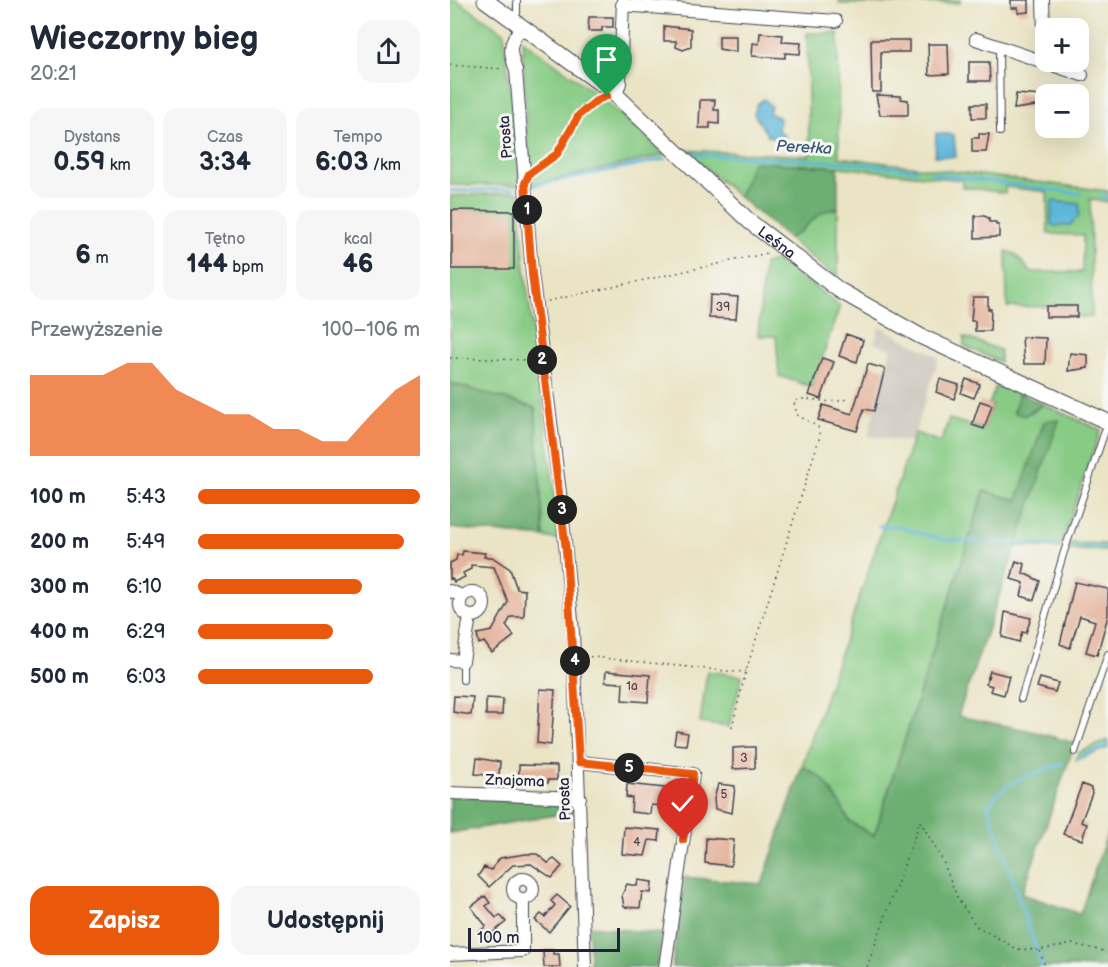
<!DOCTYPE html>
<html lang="pl">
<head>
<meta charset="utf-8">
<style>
  body { margin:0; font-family:"Balsamiq Sans",sans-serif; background:#f6f6f7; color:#1f2937; height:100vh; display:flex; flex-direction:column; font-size:22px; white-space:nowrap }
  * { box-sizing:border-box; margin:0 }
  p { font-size:20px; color:#747a83 }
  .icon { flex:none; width:33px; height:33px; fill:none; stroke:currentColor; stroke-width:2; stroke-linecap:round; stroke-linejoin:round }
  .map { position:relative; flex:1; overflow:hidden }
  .details { display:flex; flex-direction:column; background:#fff; width:450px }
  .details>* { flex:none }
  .fabs { position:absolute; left:585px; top:18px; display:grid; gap:12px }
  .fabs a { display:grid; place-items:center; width:54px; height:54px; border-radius:12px; background:#fff; box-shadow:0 6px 24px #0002; font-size:30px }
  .scale { position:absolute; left:18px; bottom:15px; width:152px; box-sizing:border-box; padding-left:6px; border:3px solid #22223b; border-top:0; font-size:16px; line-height:21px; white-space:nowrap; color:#22223b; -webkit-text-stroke:4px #f6f6f2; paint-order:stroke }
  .pin { position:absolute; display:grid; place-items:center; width:51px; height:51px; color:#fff; margin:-62px -26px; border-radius:50% 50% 50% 0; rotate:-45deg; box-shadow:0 0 6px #0007 }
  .pin .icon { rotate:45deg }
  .km { position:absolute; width:30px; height:30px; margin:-15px; border-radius:50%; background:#222; color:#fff; font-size:16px; line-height:30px; text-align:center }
  .round { display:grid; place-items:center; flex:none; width:63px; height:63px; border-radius:18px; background:#f6f6f7 }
  .headline { display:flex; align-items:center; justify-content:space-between; height:102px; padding:0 30px }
  h1 { font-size:33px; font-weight:600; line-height:45px }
  .figures { display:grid; grid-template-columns:repeat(3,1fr); gap:9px; height:102px; padding:6px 30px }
  .figures div { display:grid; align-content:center; border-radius:15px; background:#f6f6f7; text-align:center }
  .figures b { font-size:26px; font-weight:600 }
  .figures small { font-size:16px; font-weight:400 }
  .figures p { font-size:16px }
  .chart { height:168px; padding:12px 30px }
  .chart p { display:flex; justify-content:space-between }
  .chart svg { width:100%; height:108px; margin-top:6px; fill:#ea580c; opacity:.7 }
  .action { display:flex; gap:12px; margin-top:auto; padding:12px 30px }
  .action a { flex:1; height:69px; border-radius:18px; background:#ea580c; color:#fff; font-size:24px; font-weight:600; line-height:69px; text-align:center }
  .action a+a { background:#f6f6f7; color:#1f2937 }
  ul { padding:0 30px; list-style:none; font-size:20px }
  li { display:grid; grid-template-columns:96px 72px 1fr; align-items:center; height:45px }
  li i { height:15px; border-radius:8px; background:#ea580c }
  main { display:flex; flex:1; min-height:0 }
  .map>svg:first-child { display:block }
</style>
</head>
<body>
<main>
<section class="details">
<div class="headline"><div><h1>Wieczorny bieg</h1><p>20:21</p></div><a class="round"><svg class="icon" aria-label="share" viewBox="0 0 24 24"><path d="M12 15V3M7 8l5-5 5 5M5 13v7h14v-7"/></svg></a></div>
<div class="figures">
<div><p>Dystans</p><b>0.59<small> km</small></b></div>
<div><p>Czas</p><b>3:34</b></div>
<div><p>Tempo</p><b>6:03<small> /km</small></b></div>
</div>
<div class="figures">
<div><b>6<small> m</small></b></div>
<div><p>Tętno</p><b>144<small> bpm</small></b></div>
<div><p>kcal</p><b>46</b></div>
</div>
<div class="chart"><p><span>Przewyższenie</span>100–106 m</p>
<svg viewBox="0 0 160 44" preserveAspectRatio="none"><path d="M0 44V11L10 11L20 11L30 11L40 6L50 6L60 17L70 22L80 27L90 27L100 33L110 33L120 38L130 38L140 27L150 17L160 11V44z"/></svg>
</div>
<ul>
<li><b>100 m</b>5:43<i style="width:100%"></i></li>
<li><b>200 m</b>5:49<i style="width:93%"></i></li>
<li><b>300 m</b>6:10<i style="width:74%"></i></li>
<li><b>400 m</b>6:29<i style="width:61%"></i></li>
<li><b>500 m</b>6:03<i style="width:79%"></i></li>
</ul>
<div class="action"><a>Zapisz</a><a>Udostępnij</a></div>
</section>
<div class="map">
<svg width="658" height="967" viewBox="0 0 658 967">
  <rect width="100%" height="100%" fill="#f6f6f2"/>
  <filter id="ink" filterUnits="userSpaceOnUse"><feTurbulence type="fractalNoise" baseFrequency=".0167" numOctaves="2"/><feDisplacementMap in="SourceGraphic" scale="12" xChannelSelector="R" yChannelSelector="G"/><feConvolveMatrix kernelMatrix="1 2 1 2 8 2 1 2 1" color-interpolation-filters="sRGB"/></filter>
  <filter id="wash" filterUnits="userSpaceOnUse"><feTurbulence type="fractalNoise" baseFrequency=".008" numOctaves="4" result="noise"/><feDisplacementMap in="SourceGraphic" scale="24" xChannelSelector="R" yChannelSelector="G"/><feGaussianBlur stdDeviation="1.35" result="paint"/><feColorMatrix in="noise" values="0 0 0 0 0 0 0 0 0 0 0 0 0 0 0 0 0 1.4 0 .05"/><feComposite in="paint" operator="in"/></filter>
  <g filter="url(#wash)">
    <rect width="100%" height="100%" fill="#eae4c4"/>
    <path fill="#c9c3b8" d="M430,327L489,357L462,442L418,436L441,349L424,343Z"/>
    <path fill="#87cb84" stroke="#547660" stroke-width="1.5" d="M0,0H6L54,32L70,185H0Z
      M389,0H510V3L389,4Z
      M357,33H388L389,157L658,191V202L640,199L642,317H627V306L557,307L556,251L565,254L581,272H632L633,235L598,234L597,192L555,187V193L512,187V180L388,167L303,162L289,197L235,150L359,156Z
      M72,40C125,76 169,110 215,155L80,185Z
      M69,192L75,271L111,540L94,537L85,408L0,383V196Z
      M378,209H388V279L338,238C355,233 361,216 378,209Z
      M330,260L390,306L362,387L329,376L326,336H308L314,264Z
      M514,337L550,350V362L514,346Z
      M547,383L569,393L564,412L582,413L593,404L651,430L610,548L565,546L608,421L594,422L567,501L534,491L424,836L399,821L389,802L373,779L352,766L465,433L491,442L499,419L534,429L542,405L539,404Z
      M621,543L658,544V551L619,550Z
      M257,671L292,676L279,727L250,723Z
      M658,740V748L626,760L628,753Z"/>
    <path fill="#6daf72" stroke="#486856" stroke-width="1.5" d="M303,162L388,167V209C364,208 358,232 338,238L289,197Z
      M0,383L85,408L94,537L0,528Z
      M569,393L593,404L574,416L564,413Z
      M600,420H609L508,716L582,731L625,743L572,894L630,914L658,831V967H222L235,877L312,884L352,766L373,779L389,802L399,821L424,836L534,491L567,500L594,422Z
      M0,796L123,800V812L0,833Z
      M139,926L212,934L207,967H140Z"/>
    <path fill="#5cb6da" stroke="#3f6c8a" stroke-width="1.5" d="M314,99L321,106L319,113L330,118L328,130L335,136L332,139L318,136L304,114L307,104Z
      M486,133L504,135L506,157L485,156Z
      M602,201L629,204V216L620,225L605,226L601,224Z"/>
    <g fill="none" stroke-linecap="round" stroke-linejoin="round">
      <path stroke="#5cb6da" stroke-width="3" d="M240,154L393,162L467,170
        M481,173L630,194
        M81,186L215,159
        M0,191L64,189
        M649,196L658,197
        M429,526H445L494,540L608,545
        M624,546L658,548
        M628,758L658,746
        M592,967L538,806C553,780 585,774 613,763"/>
    </g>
    <g id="blocks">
      <path fill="#e4b49c" d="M561,0H579V12L568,13V8H561Z
        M139,17H163V27H152V31H138Z
        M214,26L241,29V47L233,50L226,47V41H214Z
        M310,33L333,35L332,42L351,43L350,54L335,53V58L302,56L303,43L309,44Z
        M269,36H286V52L269,49Z
        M421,40H459V52H431V92H422Z
        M478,44H498L499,74L479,75Z
        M519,62H539L540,81H519Z
        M566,94L592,96V105L564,109Z
        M426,95L451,96V99L458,100V115H430Z
        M250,100H265L264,110H269V124L260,123V128H249Z
        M522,104H536V118H522Z
        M529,134H539L536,152H522V138H529Z
        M2,210L64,211V269H2Z
        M525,216H534L539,218V222H546V225H549V237L525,238Z
        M260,295L288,297L286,319L259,318Z
        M523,297H538V309H541L540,331H525V321H521Z
        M596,306H627V317H596Z
        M396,334L413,340L407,362L389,356Z
        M572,337L596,338L595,364H574Z
        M620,353L638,355V368L618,371Z
        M372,358L384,362L371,399L359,395Z
        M418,364L435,369L424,411L414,409L407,431L368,420L373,405L402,414Z
        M490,379L509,385L504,399L486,392Z
        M516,379L530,384L524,398L511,393Z
        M530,401L542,405L534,429L522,425Z
        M13,551L35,553L34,557H42L60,569L67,589L75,590L74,617H61L56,626L64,636L42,653L34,642L29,644L27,634L42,631L58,602L44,567L21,565V569L13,573L15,577L4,582L2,578L0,579V563L6,560L7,555H12Z
        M566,561L575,564L573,573L590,581L584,600L571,596L574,583L561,579Z
        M625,582L658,589V616L647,655L636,652L645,621L630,616L620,648L610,644Z
        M555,612L581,618L576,633L572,632L569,642L552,637Z
        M156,671L200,675L198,702L172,700L173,683L155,682Z
        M540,671L559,676L554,695L540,691L542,686L536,684Z
        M590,678L608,683L605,692L587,687Z
        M90,689L105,690L101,745L87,743Z
        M4,696L23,697L21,715L3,712Z
        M36,698L53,699L52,715H36Z
        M226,731L238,733L236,745L224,744Z
        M299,747H305V768L283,769V748Z
        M27,758L50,762L49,776L25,774Z
        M69,765L107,766V780H98V783L69,780Z
        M177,784L224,789L222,802L211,801V806L201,805L200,814L181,812L182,798L176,797Z
        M268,784L285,786L282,813L265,809L264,799Z
        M632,784L641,788L642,793L631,822L637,824L632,840L613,834Z
        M174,827L210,830L209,841L199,840L195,856L172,854Z
        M256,838L284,840L281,866L255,863Z
        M76,854H87L98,863L104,859L112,866L102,878L81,864L63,865L39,887L28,876L34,867L41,870L50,858Z
        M188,880L202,882L201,893L192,892L190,908L174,907L172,895L177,884L187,886Z
        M107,895L120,906L99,932L85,920L91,914L95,917L105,905L101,901Z
        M35,896L40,903L36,906L46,918L50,915L56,922L36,938L30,931L36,926L21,907Z
        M93,950H103V954H109L110,967H94Z"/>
    </g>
  </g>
  <g filter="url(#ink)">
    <use href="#blocks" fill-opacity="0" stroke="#403f50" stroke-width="1.5"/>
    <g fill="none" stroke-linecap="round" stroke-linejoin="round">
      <defs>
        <path id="service" d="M63,19L67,13V0
          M549,48L550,132
          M13,680V661
          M571,699L613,555L658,422
          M625,752L658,654"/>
        <path id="minor" d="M593,0L595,64
          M172,5L386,21
          M73,26C59,42 58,50 66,70L82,274L112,509L123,632L135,967
          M526,39L632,75
          M166,95L170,83L173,0
          M0,591L12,596
          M10 604a12 12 0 1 1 24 0a12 12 0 1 1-24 0Z
          M0,660L13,661L20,616
          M129,762L243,774L215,967
          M0,793L130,798
          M63 889a10 10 0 1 1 20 0a10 10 0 1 1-20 0Z
          M0,954L73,951V900"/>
        <g id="tertiary">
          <path id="s1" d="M35,0L166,95L300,222L389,290L470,336L658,422"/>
        </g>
      </defs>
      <use href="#service" stroke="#403f50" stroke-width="8"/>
      <use href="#minor" stroke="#403f50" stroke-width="14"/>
      <use href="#tertiary" stroke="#403f50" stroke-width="17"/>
      <path stroke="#403f50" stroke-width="1.5" stroke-dasharray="1.5 4.5" stroke-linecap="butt" d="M0,65L53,69
        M85,169L107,154L129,115L149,98
        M98,301L318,253
        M0,358L82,360
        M134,656L286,672L296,671
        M282,727L296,671L370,436L368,427L347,415L344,402C354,393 377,408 399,398
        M470,821L493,861L507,897L526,926L567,949L590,950L623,944L658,952
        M590,951L595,967
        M417,967L470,821"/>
      <use href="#service" stroke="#fff" stroke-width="6"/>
      <use href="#minor" stroke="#fff" stroke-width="12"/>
      <use href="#tertiary" stroke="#fff" stroke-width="15"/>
    </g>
  </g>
  <g fill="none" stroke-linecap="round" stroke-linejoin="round" filter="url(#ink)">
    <defs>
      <path id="route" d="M157,96L147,100L129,115L107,154L79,174L75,183L82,274L116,550L129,762L243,774L233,840"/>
    </defs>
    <use href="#route" stroke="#fff" stroke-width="12"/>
    <use href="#route" stroke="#ea580c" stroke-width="8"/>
  </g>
  <g text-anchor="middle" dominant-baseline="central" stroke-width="6" stroke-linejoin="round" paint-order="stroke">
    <g font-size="12" fill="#524653">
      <text x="273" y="307">39</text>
      <text x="182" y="686">1a</text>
      <text x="294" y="758">3</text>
      <text x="274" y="794">5</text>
      <text x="187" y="842">4</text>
    </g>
    <g font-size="15" fill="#22223b" stroke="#f6f6f2">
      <text transform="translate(56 137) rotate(-94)">Prosta</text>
      <text stroke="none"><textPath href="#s1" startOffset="380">Leśna</textPath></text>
      <text transform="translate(65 781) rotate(2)">Znajoma</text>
      <text transform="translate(115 799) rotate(-92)">Prosta</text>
    </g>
    <g font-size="16" font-style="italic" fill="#365673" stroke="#f6f6f2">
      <text transform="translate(354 148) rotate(3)">Perełka</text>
    </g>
  </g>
</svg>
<div class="fabs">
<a>+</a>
<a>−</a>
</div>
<div class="scale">100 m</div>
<div class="pin" style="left:157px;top:96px;background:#1e9e55"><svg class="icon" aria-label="arrive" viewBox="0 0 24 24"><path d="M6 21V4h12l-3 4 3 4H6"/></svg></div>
<div class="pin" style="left:233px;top:840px;background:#d93025"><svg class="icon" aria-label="check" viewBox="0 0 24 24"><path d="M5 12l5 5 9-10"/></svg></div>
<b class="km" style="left:77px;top:210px">1</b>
<b class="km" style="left:92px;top:360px">2</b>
<b class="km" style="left:112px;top:510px">3</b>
<b class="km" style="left:125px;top:661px">4</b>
<b class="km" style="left:179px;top:768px">5</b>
</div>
</main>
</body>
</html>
